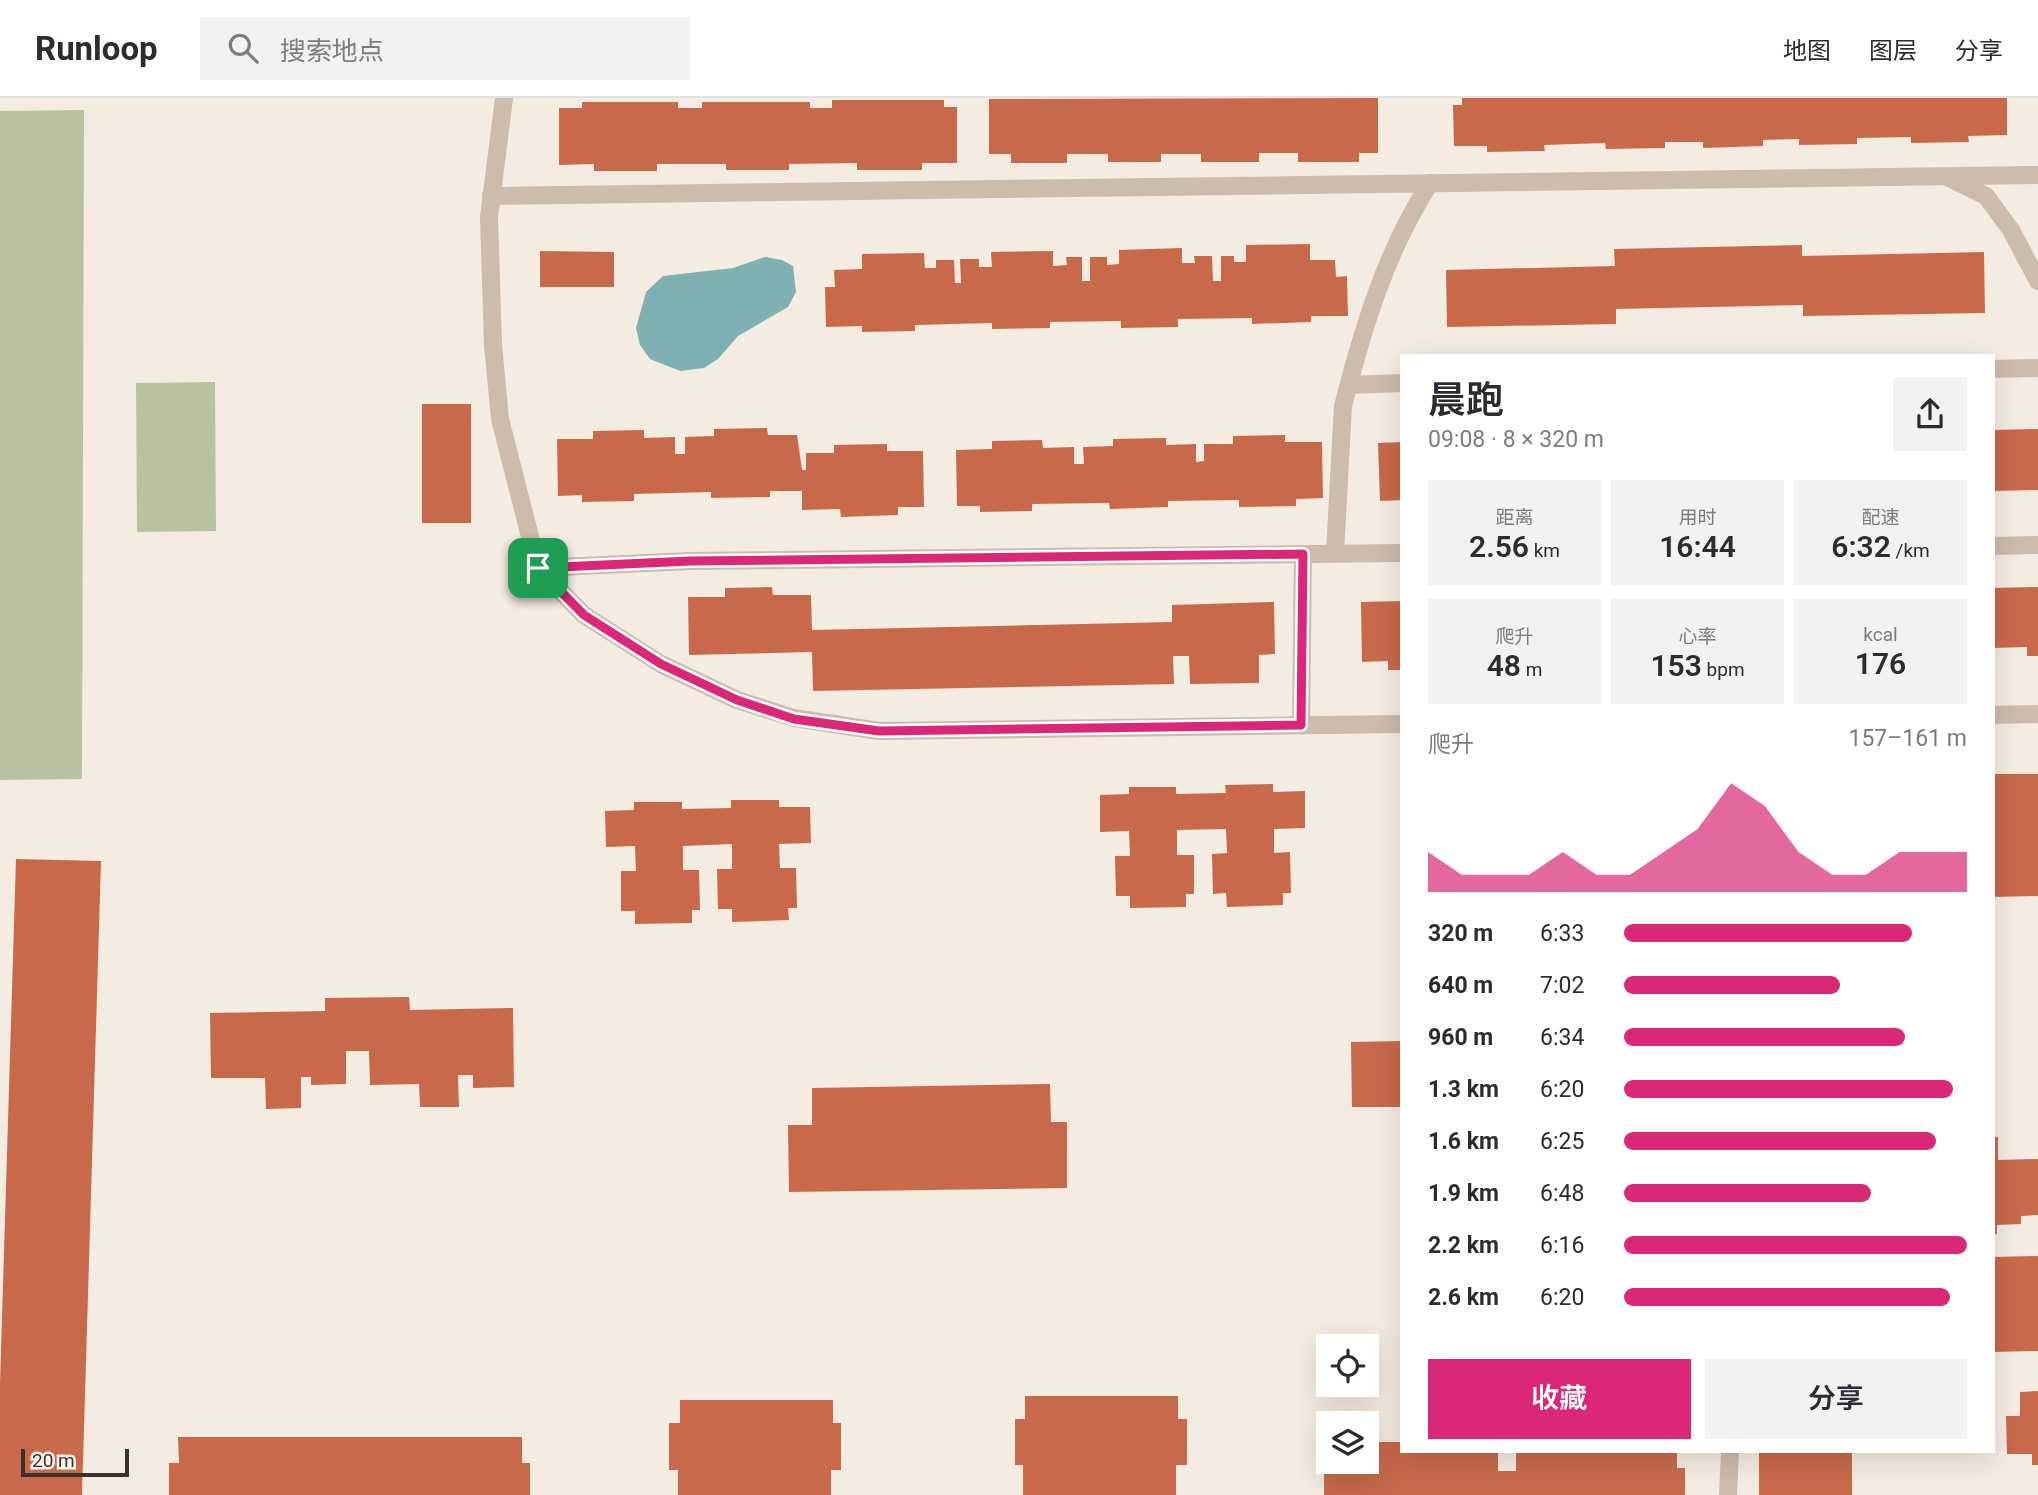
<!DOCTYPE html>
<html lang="zh">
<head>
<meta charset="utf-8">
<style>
  body { margin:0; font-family:Roboto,"Noto Sans SC",sans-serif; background:#f2f2f3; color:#2b2b33; height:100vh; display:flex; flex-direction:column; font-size:26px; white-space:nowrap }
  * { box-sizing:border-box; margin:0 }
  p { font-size:23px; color:#7c7c81 }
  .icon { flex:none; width:38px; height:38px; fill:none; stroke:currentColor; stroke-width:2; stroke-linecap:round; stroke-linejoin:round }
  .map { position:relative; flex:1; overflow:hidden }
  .panel { position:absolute; left:1400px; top:256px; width:595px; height:1099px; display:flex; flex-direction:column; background:#fff; border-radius:0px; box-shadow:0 7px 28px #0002 }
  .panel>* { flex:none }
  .controls { position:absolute; left:1316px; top:1236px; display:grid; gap:14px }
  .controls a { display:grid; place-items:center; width:63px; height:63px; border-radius:0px; background:#fff; box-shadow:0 7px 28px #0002; font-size:35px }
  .scale { position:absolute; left:21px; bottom:18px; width:108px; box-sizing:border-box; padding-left:7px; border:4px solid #3b302b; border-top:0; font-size:19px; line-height:24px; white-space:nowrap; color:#3b302b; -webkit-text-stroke:5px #fbf5ee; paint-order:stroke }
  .pin { position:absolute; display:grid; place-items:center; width:60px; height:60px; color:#fff; margin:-30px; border-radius:14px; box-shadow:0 4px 10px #0006 }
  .round { display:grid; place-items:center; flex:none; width:74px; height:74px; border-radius:0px; background:#f2f2f3 }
  .head { display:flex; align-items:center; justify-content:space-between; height:119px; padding:0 28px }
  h1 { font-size:38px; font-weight:600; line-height:52px }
  .metrics { display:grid; grid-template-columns:repeat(3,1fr); gap:10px; height:119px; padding:7px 28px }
  .metrics div { display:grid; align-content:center; border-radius:0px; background:#f2f2f3; text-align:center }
  .metrics b { font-size:30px; font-weight:600 }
  .metrics small { font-size:19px; font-weight:400 }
  .metrics p { font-size:19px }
  .chart { height:196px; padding:14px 28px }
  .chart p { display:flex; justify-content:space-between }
  .chart svg { width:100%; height:126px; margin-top:7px; fill:#db2777; opacity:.7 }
  .primary-button { display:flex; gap:14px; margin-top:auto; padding:14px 28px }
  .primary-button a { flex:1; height:80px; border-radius:0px; background:#db2777; color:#fff; font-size:28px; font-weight:600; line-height:80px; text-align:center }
  .primary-button a+a { background:#f2f2f3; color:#2b2b33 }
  ul { padding:0 28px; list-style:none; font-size:23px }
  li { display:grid; grid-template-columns:112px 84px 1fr; align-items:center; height:52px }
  li i { height:18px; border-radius:9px; background:#db2777 }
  header { display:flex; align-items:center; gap:42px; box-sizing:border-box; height:98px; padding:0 35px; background:#fff; border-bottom:2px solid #e1e1e2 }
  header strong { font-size:33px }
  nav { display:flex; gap:38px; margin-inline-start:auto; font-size:24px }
  .search { width:490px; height:63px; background:#f2f2f3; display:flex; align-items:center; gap:18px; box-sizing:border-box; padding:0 24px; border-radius:0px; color:#7c7c81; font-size:26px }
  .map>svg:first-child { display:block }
</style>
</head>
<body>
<header>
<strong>Runloop</strong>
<div class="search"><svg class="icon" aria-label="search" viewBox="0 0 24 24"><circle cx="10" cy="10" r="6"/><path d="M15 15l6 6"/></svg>搜索地点</div>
<nav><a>地图</a><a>图层</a><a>分享</a></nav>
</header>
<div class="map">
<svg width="2038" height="1397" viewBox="0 0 2038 1397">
  <rect width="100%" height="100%" fill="#f4ebe1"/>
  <path fill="#b8c4a0" d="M84,12L82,681L0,682V13Z
    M215,284L216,433L137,434L136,285Z"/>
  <path fill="#7fb0b2" d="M765,159L782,162L793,168L796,194L788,209L738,238L718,261L704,270L680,273L650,261L640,247L636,230L646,194L663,178L733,170Z"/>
  <path fill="#c8694b" d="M1378,0V55H1359V64H1298V55H1259V64H1201V56H1161V64H1108V56H1067V65H1011V56H989V1Z
    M1462,0H2007V37L1968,38L1969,44L1911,45V39L1857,40V46L1799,47V41L1763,42V48L1703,50V44H1665V50L1606,51L1605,45L1544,47L1545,53L1487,54V48H1454L1453,7H1462Z
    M832,2H944V9H957V65H922V72H857V65L789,66V72H726V66H657V73H594V66L559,67V10H582V4H678V10H702V4H810V10H832Z
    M1310,146V162H1335L1336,179L1347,178L1348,218H1311V224L1252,226V220L1178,221V229L1121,230V223L1050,224V230L992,231V225L915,227V233L862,234V228L826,229L825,189H835L834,172L862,171V156L924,155L925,170H936V162H954L955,185H961L960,161H979V169H992L991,154L1053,153V168L1067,167L1066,159H1082V183H1090V159H1107V167L1119,166V152L1182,150V165H1195L1194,158H1212L1213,183H1221V158H1234V164H1246V147Z
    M1802,147V158L1984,154L1985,215L1803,218V207L1616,211V226L1447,229L1446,172L1615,168L1614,151Z
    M540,153L614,154V189H540Z
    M422,306H471V425H422Z
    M767,330L768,337H797L802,372H806V355H834V347L887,346V353H923L924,409H898V417L841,419L840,411L802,412V393H770V399L711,400V394L634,396V403L582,404V397L558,398L557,341H593V333L644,332V340L675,339V356H685V339L714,338V331Z
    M2038,331V392L1993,393V332Z
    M1285,337V344H1322L1323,400L1296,401V408L1239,409V402L1168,403V409L1110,411L1109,405L1032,406V413L980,414V408H957L956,352L992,351V343L1042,342L1043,350L1074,349V366H1084L1083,349L1113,348V341L1166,340V347L1196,346V364L1204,363V346H1233V338Z
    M1402,344V402L1380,403L1378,345Z
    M772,489L773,497H811L812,532L1172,524V507L1274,504L1275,556L1259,557V585L1190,586L1189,558H1173L1174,586L813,593L812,554L689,557L688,499H725V490Z
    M2038,489V558H2027V549L1993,550V490Z
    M1402,503V572H1388V563L1362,564L1361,504Z
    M1993,676H2038V798L1993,799Z
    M1273,686V694L1305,693V730L1274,731V755L1290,754L1291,795H1283V807L1227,809L1226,795L1213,796L1212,756L1227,755L1226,731L1177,732V757H1194V796H1186V809L1130,810V798H1116L1115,758H1130L1129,733L1100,734V697L1129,696V689H1176V696L1226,695L1225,687Z
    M731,702H779V709H810L811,745L779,746L780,770H796L797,810H788L789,822L732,824V811H718L717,771H732V746L683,748V772H699L700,812H692V825L635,826V813H621V773H636L635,748L606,749L605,713L634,712V704H682V711L731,710Z
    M16,761L101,763L82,1397H0V1286Z
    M409,899L410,912L513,910L514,989L473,990V977H458L459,1009H420L419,986L370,987L369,953H346V986L311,987V979H301V1010L266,1011L265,980H211L210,915L325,913V900Z
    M1402,943V1009H1352L1351,944Z
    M1050,986L1051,1024H1067V1090L789,1094L788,1027H812V990Z
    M1993,1039H1998V1062L2038,1061V1117L2021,1118V1126L1997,1127V1136H1993Z
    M2038,1158V1253L1993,1254V1159Z
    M2038,1293V1367H2032V1356H2007L2006,1318H2020V1294Z
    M1025,1298H1178V1321H1187V1367H1176V1397H1023V1367H1015V1321H1025Z
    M680,1302H833V1325H841V1372H831V1397H678V1372H669V1325H680Z
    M178,1339H522V1365H530V1397H169V1365H179Z
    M1367,1344H1402V1353H1498V1373H1516V1353H1677V1370H1685V1397H1324V1370H1333V1363H1367Z
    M1759,1353H1852V1397H1759Z"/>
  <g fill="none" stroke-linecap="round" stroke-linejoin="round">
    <path stroke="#cdbbac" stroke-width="18" d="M504,0L489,119L493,247L500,321L538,470L584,517L661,566L737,602L794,620L879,633L1402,626
      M1949,80L1986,98L2011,132L2038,183
      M491,98L2038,77
      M1993,271L2038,270
      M1349,287L1402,285
      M1993,448L2038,447
      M1335,455L1343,308C1363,230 1386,153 1430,85
      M538,470L690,463L1402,455
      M1993,617L2038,616
      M1301,627L1303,456
      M1728,1397L1730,1353"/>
  </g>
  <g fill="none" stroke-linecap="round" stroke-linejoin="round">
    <defs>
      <path id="route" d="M1303,456L1301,627L879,633L794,621L737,602L661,566L584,517L538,470L690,463Z"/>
    </defs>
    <use href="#route" stroke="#fff" stroke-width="14"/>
    <use href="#route" stroke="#db2777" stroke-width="9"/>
  </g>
</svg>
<div class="controls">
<a><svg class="icon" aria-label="locate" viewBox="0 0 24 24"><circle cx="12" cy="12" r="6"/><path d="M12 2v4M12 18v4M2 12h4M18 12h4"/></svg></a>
<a><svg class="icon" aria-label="layers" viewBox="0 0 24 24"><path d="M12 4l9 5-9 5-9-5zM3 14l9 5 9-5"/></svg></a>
</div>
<div class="scale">20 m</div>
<div class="pin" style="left:538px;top:470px;background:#1e9e55"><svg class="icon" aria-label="arrive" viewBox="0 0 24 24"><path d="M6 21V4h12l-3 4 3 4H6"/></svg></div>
<section class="panel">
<div class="head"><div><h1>晨跑</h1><p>09:08 · 8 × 320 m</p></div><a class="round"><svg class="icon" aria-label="share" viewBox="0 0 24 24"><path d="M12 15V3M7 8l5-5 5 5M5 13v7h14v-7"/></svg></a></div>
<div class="metrics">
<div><p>距离</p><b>2.56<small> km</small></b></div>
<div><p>用时</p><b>16:44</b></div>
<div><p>配速</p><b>6:32<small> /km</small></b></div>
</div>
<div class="metrics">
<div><p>爬升</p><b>48<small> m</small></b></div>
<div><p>心率</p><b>153<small> bpm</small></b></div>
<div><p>kcal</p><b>176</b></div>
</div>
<div class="chart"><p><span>爬升</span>157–161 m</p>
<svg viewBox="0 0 160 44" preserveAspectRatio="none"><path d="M0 44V30L10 38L20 38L30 38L40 30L50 38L60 38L70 30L80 22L90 6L100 14L110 30L120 38L130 38L140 30L150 30L160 30V44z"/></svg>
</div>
<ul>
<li><b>320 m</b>6:33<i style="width:84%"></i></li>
<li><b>640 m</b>7:02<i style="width:63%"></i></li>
<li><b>960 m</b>6:34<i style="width:82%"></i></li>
<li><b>1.3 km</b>6:20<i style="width:96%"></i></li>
<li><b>1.6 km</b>6:25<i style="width:91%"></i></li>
<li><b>1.9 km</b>6:48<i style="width:72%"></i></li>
<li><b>2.2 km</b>6:16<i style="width:100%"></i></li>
<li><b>2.6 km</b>6:20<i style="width:95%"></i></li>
</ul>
<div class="primary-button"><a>收藏</a><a>分享</a></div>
</section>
</div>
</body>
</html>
